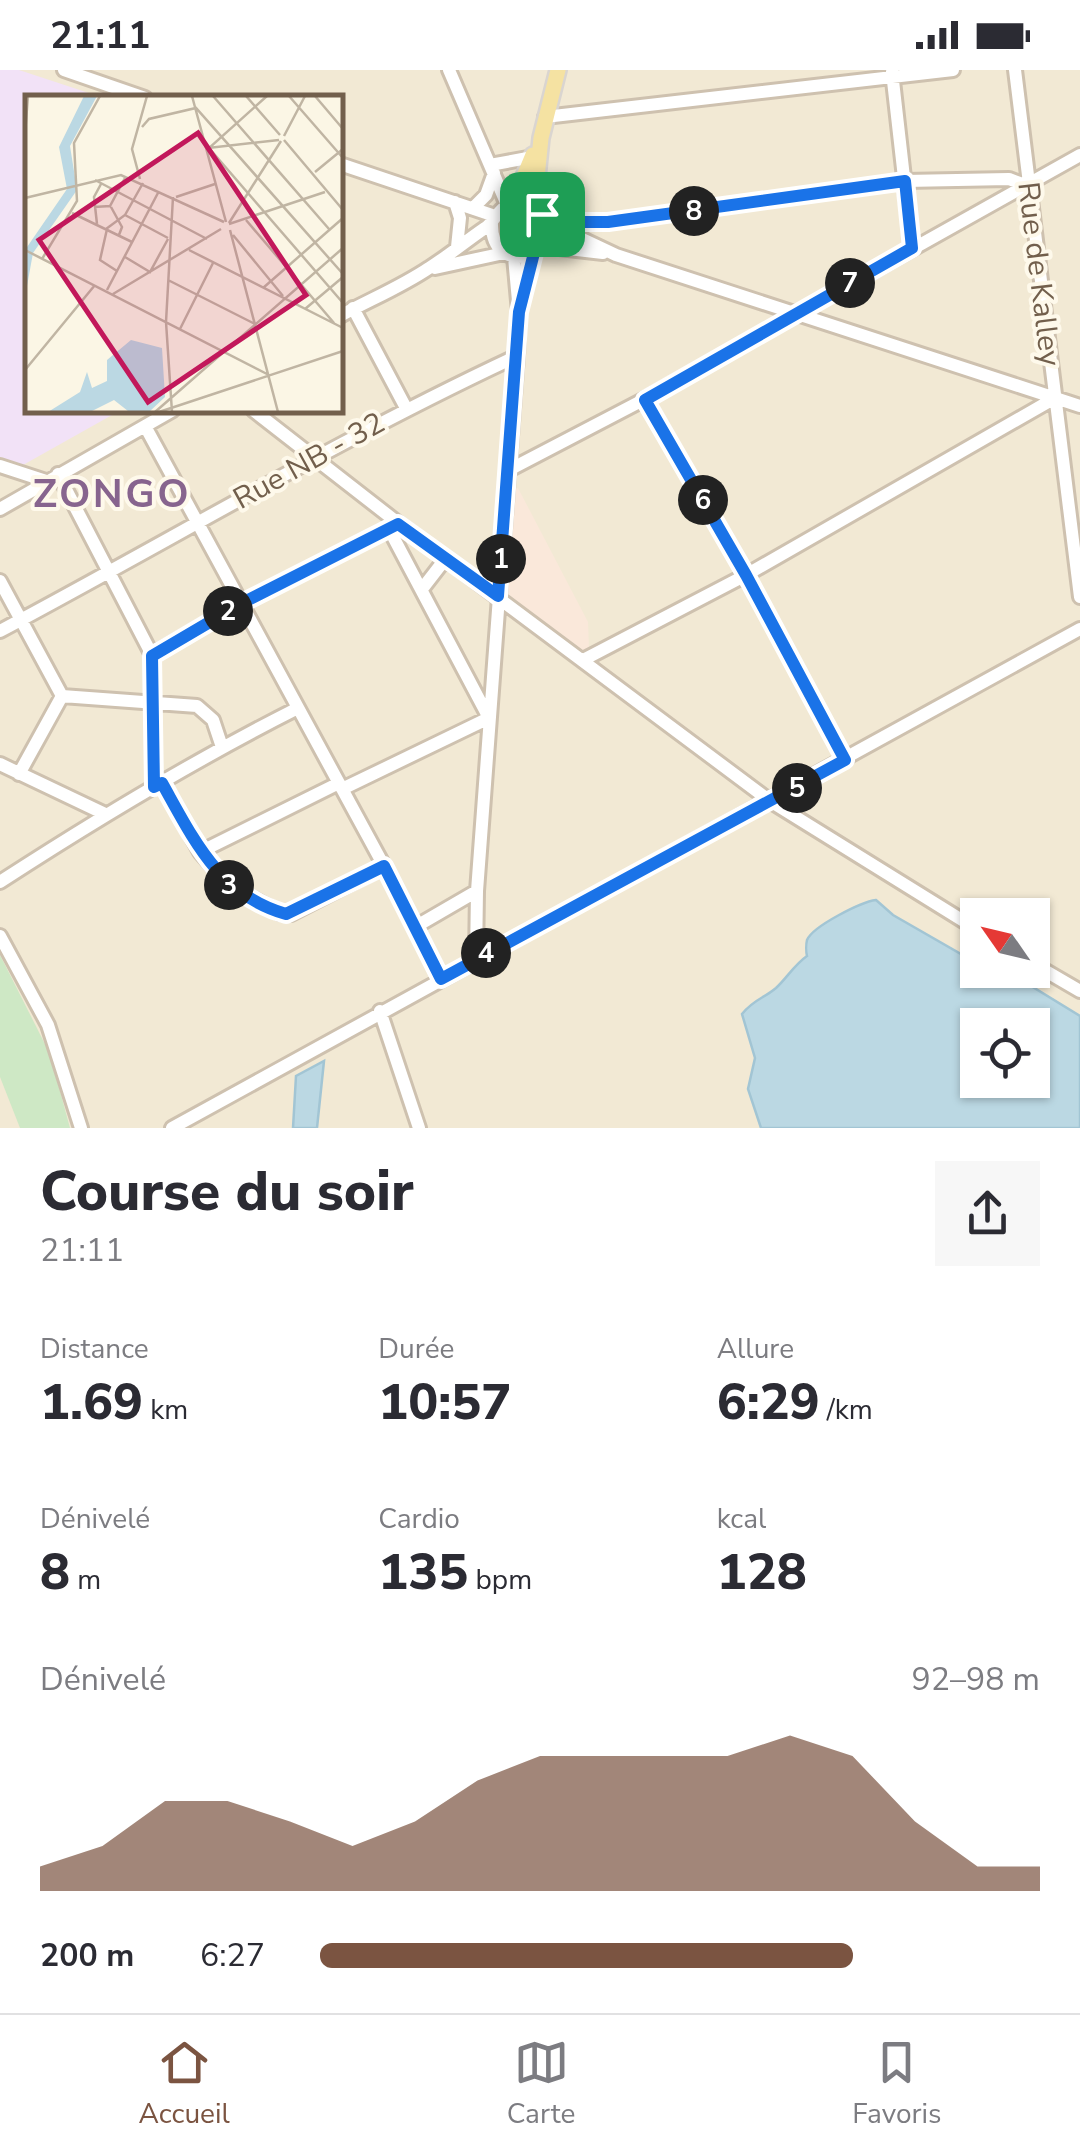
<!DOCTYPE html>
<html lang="fr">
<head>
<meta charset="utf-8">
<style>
  body { margin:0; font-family:"Nunito Sans",sans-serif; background:#f7f7f7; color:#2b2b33; height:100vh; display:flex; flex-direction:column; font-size:38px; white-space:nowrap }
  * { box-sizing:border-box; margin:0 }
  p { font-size:32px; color:#7c7c81 }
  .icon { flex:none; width:55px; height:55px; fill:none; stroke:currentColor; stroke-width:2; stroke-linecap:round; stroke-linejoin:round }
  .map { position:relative; height:1058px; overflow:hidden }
  .panel { display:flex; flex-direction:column; background:#fff; flex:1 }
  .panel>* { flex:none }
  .needle { width:65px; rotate:304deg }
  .fabs { position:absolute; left:960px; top:828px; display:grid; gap:20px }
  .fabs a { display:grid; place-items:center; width:90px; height:90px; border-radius:0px; background:#fff; box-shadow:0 2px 8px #0004; font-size:50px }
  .pin { position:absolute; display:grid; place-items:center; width:85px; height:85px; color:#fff; margin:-42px; border-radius:20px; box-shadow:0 5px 15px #0006 }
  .km { position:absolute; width:50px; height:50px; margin:-25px; border-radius:50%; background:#222; color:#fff; font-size:28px; line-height:50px; text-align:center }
  .round { display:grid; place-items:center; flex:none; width:105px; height:105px; border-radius:0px; background:#f7f7f7 }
  .head { display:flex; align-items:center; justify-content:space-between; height:170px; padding:0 40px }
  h1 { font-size:55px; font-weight:800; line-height:75px }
  .figures { display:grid; grid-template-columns:repeat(3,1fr); gap:15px; height:170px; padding:10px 40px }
  .figures div { display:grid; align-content:center }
  .figures b { font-size:50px; font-weight:800 }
  .figures small { font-size:28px; font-weight:400 }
  .figures p { font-size:28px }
  .chart { height:280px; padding:20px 40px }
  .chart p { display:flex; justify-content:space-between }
  .chart svg { width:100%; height:180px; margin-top:10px; fill:#7b5441; opacity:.7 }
  ul { padding:0 40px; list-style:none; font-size:32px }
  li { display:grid; grid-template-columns:160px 120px 1fr; align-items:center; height:75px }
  li i { height:25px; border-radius:12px; background:#7b5441 }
  .status { display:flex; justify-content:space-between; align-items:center; height:70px; padding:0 50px; background:#fff; direction:ltr }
  .status svg { height:28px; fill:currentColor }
  .tabs { display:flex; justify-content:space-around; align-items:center; height:140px; border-top:2px solid #e1e1e2; background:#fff; font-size:28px; color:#7c7c81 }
  .tabs a { display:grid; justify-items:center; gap:5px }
  .tabs .selected { color:#7b5441 }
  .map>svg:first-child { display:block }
</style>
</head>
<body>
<div class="status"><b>21:11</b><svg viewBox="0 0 49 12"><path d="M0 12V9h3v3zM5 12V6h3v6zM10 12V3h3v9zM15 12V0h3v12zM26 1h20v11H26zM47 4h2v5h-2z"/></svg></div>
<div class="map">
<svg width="1080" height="1058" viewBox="0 0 1080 1058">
  <rect width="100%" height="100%" fill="#fbf6e5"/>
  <path fill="#f2e9d4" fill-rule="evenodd" d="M0,0H1080V1058H0ZM28,28H340V340H28ZM978,845H1032V900H978ZM978,955H1032V1010H978Z"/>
  <path fill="#fae8da" d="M518,418L588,552L589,578L583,584L504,523L511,420Z"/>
  <path fill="#f2e2f7" d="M0,0H19L101,27L28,28V340H121L23,395L0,387Z"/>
  <path fill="#cee8c5" d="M0,885L50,984L70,1058H20L0,1007Z"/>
  <path fill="#bbd8e3" stroke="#a2c5d4" stroke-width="2.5" fill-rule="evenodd" d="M876,830L893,845L961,884L970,879L977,884L978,900H1005L1080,946V1058H761L748,1019L755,988L742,944C754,929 763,929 776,918C787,908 794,895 807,886C806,882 806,874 807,870C813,856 861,832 876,830ZM978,955H1032V1010H978Z
    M324,991L317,1058H293L296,1006Z"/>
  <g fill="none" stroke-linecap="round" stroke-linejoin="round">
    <defs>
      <path id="minor" d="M64,0L145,28
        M449,0L507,135
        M1015,0L1080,527
        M892,2L912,178
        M545,47L953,0
        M340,94L495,146
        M490,95L533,87
        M455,132L460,148L457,177
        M473,138L486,125L494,103
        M550,147L582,153L609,152L905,111L1009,109L1028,116
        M546,152L616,185L1080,336
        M542,176L603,183
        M435,198L504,183
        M522,230L534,183
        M353,238L406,338
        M340,246C369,230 401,217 429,198C448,186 466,171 485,158C496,151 498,137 513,133C545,125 555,165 534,183C510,194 491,180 492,153
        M645,329L746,505L845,690
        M253,340L398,453L770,731L978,860
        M145,356L384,796L441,909
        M0,396L46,411
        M507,401L645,329L1080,85
        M58,404L152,585L154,717
        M0,439L173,340
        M0,511L62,626L19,704
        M422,519L446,488
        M0,561C173,469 339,369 517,286
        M152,585L242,533L389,459
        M583,590L746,505L1055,328
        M62,626L197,636L213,650L222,677
        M0,694L105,744
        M162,713L200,782L231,817L280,843L291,844L384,796
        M342,719L489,648L389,459L398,453
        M200,782L339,713
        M0,812C97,749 195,690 298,638
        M415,857L477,821
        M0,866L48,955L81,1058
        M476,889L477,821L517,286L519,242L514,187
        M1032,893L1080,921
        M380,941L419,1058
        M172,1058L1080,559"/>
      <path id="major" d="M513,133L533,85
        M534,137L541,68L558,0"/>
    </defs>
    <use href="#minor" stroke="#cec1af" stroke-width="18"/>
    <use href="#major" stroke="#dad5d0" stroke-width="20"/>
    <use href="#minor" stroke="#fff" stroke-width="12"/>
    <use href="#major" stroke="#f5e2a2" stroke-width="15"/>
  </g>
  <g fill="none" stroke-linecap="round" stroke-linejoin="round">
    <defs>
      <path id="route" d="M905,111L912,178L645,330L746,505L845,690L441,909L384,796L286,844C219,825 194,770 162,713L154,717L152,586L242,533L398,454L498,526L519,242L534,183L546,168L547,160L542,144L566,152H608Z"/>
    </defs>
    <use href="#route" stroke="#fff" stroke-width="20"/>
    <use href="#route" stroke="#1a73e8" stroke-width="12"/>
  </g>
  <g text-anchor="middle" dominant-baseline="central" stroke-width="8" stroke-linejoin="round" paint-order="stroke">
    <g font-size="30" fill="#725f4c" stroke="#fef9eb">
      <text transform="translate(1039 204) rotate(83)">Rue de Kalley</text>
      <text transform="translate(309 391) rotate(-29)">Rue NB - 32</text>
    </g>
    <g font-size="40" font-weight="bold" letter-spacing="2.5" fill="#87648e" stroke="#fef9eb">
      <text x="112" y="424">ZONGO</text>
    </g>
  </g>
  <g transform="translate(25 25)">
    <rect width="318" height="318" fill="#fbf6e5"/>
    <path d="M59,1H72L45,51L52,95L8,158L0,202V155L42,94L34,52ZM106,245L137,253L140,302L124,317L103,316L89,305L65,317H23L55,297L62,277L67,293L82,286V265Z" fill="#bbd8e3"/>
    <path fill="none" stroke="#c0b5a3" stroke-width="2.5" d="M167,1L201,127M188,1L304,134M221,1L255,40M242,1L184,53L318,208M264,1L318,63M290,1L318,34M117,32L124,24L171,13L318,179M0,39L3,1M259,41L280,1M259,45L318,115M183,53L254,45M290,77L318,54M115,84L107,54L122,1M70,85L182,144M151,102L190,89M0,103L96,80L199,127M69,112L85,111L101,81M86,112L97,132L94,140M47,118L107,147M100,120L143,143M221,125L309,228M204,128L256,46M72,129L69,102L76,89M204,129L300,97M81,134L100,120L118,88M82,134L75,165L92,176M205,135L253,317M208,140L258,201M0,155L244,280M164,155L318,233M100,162L125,177L143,144M17,164L52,106L49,48L75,1M143,185L230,229M238,193L318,123M82,195L134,96M88,199L196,134M280,214L318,182M155,234L188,168M0,275L70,190M130,317L318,153M134,317L318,256M147,317L141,227L148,102"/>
    <path fill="#c2185b" fill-opacity="0.15" stroke="#c2185b" stroke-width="5" d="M173,38L281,200L123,307L14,145Z"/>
    <rect width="318" height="318" fill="none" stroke="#725f4c" stroke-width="5"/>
  </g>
</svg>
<div class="fabs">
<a><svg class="needle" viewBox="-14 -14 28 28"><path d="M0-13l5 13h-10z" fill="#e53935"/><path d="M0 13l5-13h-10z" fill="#7c7c81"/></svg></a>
<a><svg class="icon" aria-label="locate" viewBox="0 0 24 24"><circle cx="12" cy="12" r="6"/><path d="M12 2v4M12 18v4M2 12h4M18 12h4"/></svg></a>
</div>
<div class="pin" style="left:542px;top:144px;background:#1e9e55"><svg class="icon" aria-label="arrive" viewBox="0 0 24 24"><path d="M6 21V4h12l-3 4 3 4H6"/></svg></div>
<b class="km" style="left:501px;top:489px">1</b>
<b class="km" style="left:228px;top:541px">2</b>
<b class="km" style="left:229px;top:815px">3</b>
<b class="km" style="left:486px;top:883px">4</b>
<b class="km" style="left:797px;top:718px">5</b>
<b class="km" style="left:703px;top:430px">6</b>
<b class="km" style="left:850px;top:213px">7</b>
<b class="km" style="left:694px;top:141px">8</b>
</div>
<section class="panel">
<div class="head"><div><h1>Course du soir</h1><p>21:11</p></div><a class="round"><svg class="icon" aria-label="share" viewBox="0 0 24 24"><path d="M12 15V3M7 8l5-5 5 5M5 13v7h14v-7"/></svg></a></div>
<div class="figures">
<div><p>Distance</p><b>1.69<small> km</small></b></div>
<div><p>Durée</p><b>10:57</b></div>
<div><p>Allure</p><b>6:29<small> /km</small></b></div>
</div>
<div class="figures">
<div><p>Dénivelé</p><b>8<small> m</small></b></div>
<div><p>Cardio</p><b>135<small> bpm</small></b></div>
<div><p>kcal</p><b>128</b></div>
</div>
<div class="chart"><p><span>Dénivelé</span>92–98 m</p>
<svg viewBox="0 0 160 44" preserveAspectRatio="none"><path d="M0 44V38L10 33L20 22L30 22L40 27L50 33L60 27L70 17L80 11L90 11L100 11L110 11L120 6L130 11L140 27L150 38L160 38V44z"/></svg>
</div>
<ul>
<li><b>200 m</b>6:27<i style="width:74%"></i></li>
</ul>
</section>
<nav class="tabs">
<a class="selected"><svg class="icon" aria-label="home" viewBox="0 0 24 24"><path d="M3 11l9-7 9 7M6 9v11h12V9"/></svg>Accueil</a>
<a><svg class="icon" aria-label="map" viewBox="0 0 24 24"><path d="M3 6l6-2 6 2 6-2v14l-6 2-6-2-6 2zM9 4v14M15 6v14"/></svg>Carte</a>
<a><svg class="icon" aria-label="saved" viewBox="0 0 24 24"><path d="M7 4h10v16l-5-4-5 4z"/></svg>Favoris</a>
</nav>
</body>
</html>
